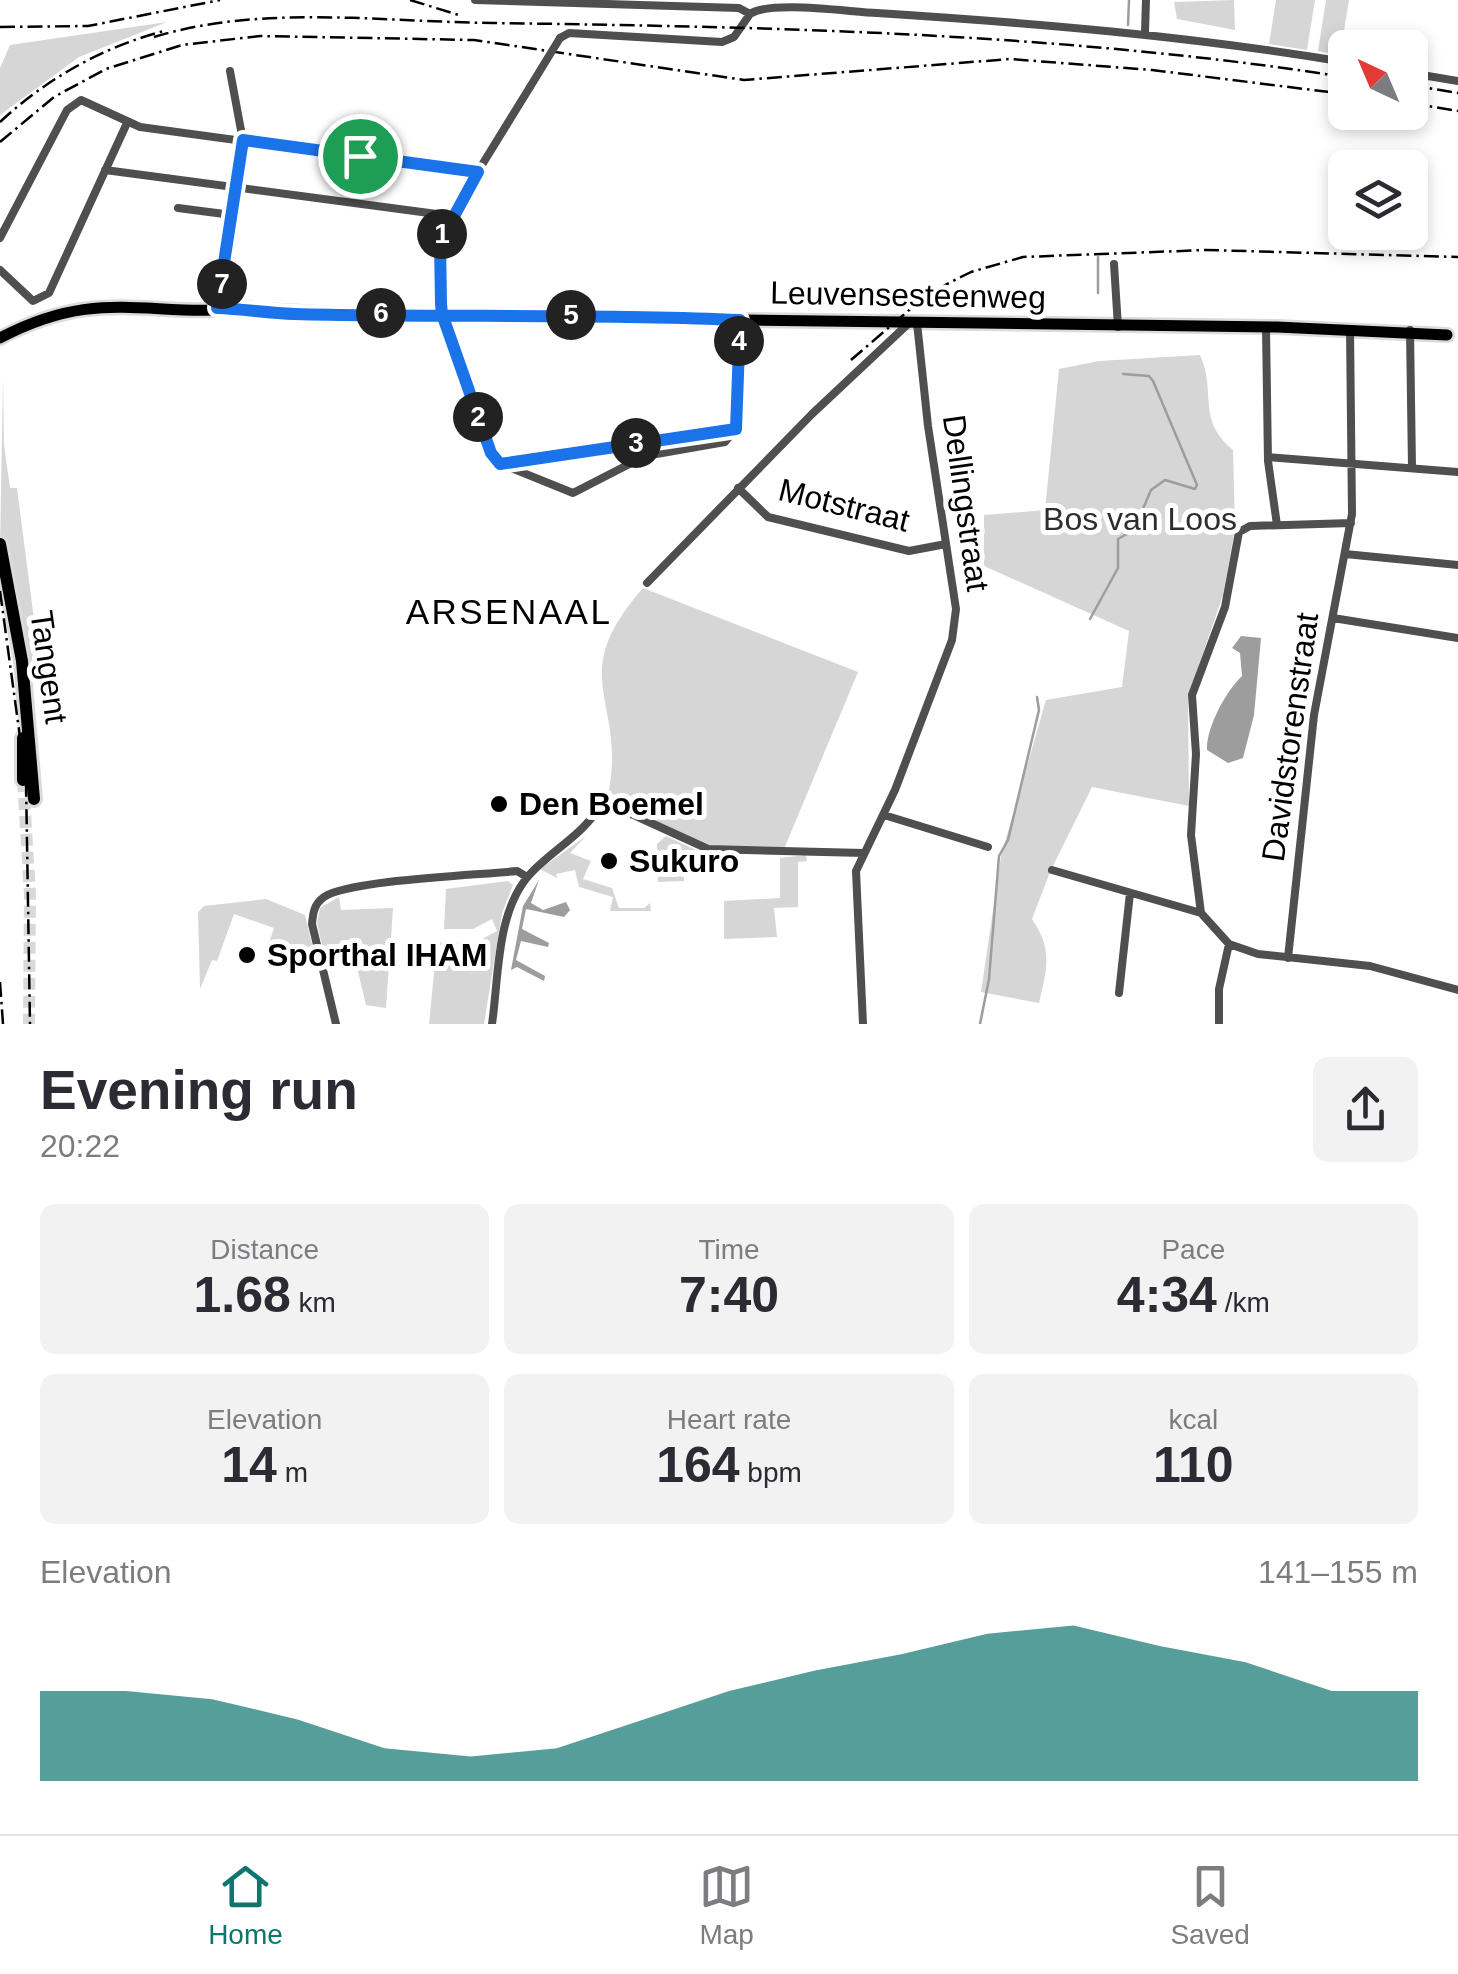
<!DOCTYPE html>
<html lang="en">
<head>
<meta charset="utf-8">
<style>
  body { margin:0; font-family:Arial,sans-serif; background:#f2f2f3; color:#2b2b33; height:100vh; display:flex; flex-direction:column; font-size:38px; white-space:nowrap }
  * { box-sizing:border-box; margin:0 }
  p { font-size:32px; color:#7c7c81 }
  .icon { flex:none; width:55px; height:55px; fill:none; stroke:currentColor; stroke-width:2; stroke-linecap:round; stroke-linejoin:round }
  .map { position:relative; height:1024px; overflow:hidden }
  .side { display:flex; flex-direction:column; background:#fff; flex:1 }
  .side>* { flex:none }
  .needle { width:65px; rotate:316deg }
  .buttons { position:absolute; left:1328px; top:30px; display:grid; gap:20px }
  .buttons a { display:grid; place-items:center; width:100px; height:100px; border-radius:15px; background:#fff; box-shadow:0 5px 15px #0003; font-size:50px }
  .pin { position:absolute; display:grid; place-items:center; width:85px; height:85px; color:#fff; margin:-42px; border:5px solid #fff; border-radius:50%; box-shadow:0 2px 10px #0007 }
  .km { position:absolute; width:50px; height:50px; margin:-25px; border-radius:50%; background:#222; color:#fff; font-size:28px; line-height:50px; text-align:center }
  .round { display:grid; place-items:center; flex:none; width:105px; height:105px; border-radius:15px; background:#f2f2f3 }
  .head { display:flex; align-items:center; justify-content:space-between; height:170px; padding:0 40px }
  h1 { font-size:55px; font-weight:700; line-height:75px }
  .figures { display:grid; grid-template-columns:repeat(3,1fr); gap:15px; height:170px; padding:10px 40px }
  .figures div { display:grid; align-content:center; border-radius:15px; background:#f2f2f3; text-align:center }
  .figures b { font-size:50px; font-weight:700 }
  .figures small { font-size:28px; font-weight:400 }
  .figures p { font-size:28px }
  .chart { height:280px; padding:20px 40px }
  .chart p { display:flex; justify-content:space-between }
  .chart svg { width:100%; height:180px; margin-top:10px; fill:#0f766e; opacity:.7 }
  .menu { display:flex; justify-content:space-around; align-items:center; height:140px; border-top:2px solid #e1e1e2; background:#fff; font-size:28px; color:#7c7c81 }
  .menu a { display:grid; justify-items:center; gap:5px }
  .menu .on { color:#0f766e }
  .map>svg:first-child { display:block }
</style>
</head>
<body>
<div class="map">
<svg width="1458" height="1024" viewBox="0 0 1458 1024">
  <rect width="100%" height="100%" fill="#fff"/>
  <path fill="#d6d6d6" d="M1234,0L1235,30L1177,19L1174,2Z
    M1276,0H1315L1307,50L1269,44Z
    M1326,0H1349L1340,55L1318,51Z
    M167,22L79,57L0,115V68L10,45Z
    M1200,355C1217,393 1196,419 1233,450L1235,528L1223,595L1188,697L1189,806L1092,787L1050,872L1032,919C1053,950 1047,968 1039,1003L981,992L1001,856L1046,700L1122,687L1129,631L984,566V515L1045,510L1059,369L1099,361Z
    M3,377L4,445L10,488H17L39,658L27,663L5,547L0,550Z
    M643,588L858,672L784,849L702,845L612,802L608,795C628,699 563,679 643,588Z
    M586,836L570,853L591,861L583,879L612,888L619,908H644L650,903L651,911H610L613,897L579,887L575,870L556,874L557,878L540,869Z
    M666,836L698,851L729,854L730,858L684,860V881L658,882L657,844Z
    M806,855L807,861L798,862V907L774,908L777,937L724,939V901L780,898V858Z
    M508,881L513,885L502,913L484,1024H429L437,942L475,943L497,931L492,919L473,929H444L446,889Z
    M339,897L341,910L393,908L390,954L376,953V963L389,964L386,1008L366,1005L355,959L323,950L317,923L320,908Z
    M266,899L305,915L314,953L269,943L274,928L234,914L217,961L212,960L200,989L198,912L204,906Z"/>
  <path fill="#9d9d9d" d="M1241,636L1261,638L1254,715L1243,758L1228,763L1207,750C1206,728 1226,691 1242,676L1240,653L1232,648Z
    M539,880L531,903L543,910L566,902L570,910L564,917L526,909L522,929L549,943L548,947L521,941L516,960L545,976L544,981L517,967L511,970L523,906Z"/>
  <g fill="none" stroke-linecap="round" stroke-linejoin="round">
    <path stroke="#9d9d9d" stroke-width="2.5" d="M1128,25L1129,0
      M1098,257V293
      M1090,619L1118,568V539L1134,530L1151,490L1165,480L1195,489L1197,485L1153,381L1149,376L1123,374
      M980,1024L989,979L999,856L1008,840L1039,710L1037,697"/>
    <path stroke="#d9d9d9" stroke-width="12" stroke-dasharray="12 6" stroke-linecap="butt" d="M23,780L30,895L29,1024"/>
    <defs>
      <path id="primary" d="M243,309L362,315L1277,327L1447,335
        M0,338C100,285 149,319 250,308"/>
      <path id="highway" d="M0,544L22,661L34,799
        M23,780V738"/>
    </defs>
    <use href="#primary" stroke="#dbdbdb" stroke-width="16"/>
    <use href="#highway" stroke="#dbdbdb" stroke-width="18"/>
    <path stroke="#4f4f4f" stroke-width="8" d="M475,0L739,8L750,14C771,0 849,12 877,13C1034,23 1189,36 1345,62
      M1145,32L1146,0
      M560,38L569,33L722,42L734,37L750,14
      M1410,73L1458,81
      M105,170L452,216
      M178,208L232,215
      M0,238L67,110L81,100L140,127L478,173
      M1114,264L1118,327
      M0,270L33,301L49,293L127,123
      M217,308L243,141L230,71
      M1266,329L1268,461L1277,525
      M1410,330L1412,468
      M736,429L725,442L645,456L573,493L506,466L736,429L739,319
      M1268,457L1458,472
      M506,466L491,453C467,389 422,292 445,225L530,87
      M738,488L768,517L909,551L946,544
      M1351,523L1250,526L1239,532L1225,607L1192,695L1196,754L1191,835L1201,913L1229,944L1258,954L1370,966L1458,990
      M1345,554L1458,565
      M647,583L812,414L909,323
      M1333,618L1458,638
      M884,815L988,847
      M1052,870L1201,913
      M1288,958L1314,715L1352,514L1350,329
      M1119,993L1130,893
      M336,1024L312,924C313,913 314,904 324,897C348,880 480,875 517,871L527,877
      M492,1024C499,976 496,910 531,873C556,847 585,834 603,801L708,849L864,853
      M863,1024L856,871L895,790L952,640L956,609L928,426L917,323
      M1219,1024V989L1229,944"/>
    <use href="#primary" stroke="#000" stroke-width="11"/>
    <use href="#highway" stroke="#000" stroke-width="12"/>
    <path stroke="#000" stroke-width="2.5" stroke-dasharray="15 5 2.5 5" stroke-linecap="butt" d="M410,0L462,16
      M0,27L88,26L220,0
      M154,37C262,4 382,22 493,23C778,27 1062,33 1345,77
      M1410,85L1458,93
      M1410,103L1458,111
      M0,122C46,79 103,47 164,31
      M0,142L54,97L106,69L182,45L260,36L474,40L744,80L1010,59L1152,70L1345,94
      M851,360L929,293L971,272L1023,257L1206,250L1458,257
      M0,591L26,781L30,1024
      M0,982L3,1024"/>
    <path stroke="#4f4f4f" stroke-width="8" d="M530,87L560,38"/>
  </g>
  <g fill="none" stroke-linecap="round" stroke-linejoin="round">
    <defs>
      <path id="route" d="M360,156L478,172L440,242L441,304L442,314L491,453L500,464L736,429L740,320C591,313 442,318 294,314C268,313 243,309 217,308L243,140L360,156"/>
    </defs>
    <use href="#route" stroke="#fff" stroke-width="20"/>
    <use href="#route" stroke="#1a73e8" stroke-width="12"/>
  </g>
  <g fill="#000" stroke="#fff" stroke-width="4">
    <circle cx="499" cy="804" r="10"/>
    <circle cx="609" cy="861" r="10"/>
    <circle cx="247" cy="955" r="10"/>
  </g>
  <g text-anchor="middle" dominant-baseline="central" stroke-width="10" stroke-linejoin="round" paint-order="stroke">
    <g font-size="32" fill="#000" stroke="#fff">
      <text transform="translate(908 295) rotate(1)">Leuvensesteenweg</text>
      <text transform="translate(966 503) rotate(82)">Dellingstraat</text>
      <text transform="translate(844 505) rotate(14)">Motstraat</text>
      <text transform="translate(49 667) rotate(82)">Tangent</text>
      <text transform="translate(1290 737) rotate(-82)">Davidstorenstraat</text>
    </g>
    <g font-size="32" fill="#2d2d2d" stroke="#fff">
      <text x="1140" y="519">Bos van Loos</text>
    </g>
    <g font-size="32" font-weight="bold" fill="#000" stroke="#fff" text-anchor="start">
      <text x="519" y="804">Den Boemel</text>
      <text x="629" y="861">Sukuro</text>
      <text x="267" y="955">Sporthal IHAM</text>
    </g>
    <g font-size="35" letter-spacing="2.5" fill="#000" stroke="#fff">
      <text x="509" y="611">ARSENAAL</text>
    </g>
  </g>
</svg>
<div class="buttons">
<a><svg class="needle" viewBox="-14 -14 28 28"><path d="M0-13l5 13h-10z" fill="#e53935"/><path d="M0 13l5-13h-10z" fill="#7c7c81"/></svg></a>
<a><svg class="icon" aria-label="layers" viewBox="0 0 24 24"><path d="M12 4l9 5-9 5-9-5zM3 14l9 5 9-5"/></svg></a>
</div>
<div class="pin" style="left:360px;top:156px;background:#1e9e55"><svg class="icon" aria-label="arrive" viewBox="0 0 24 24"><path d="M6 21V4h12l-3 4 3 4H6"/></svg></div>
<b class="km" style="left:442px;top:234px">1</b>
<b class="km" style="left:478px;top:417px">2</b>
<b class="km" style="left:636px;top:443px">3</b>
<b class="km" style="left:739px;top:341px">4</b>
<b class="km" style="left:571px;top:315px">5</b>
<b class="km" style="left:381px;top:313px">6</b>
<b class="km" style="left:222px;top:284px">7</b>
</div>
<section class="side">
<div class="head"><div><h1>Evening run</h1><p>20:22</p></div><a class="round"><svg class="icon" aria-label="share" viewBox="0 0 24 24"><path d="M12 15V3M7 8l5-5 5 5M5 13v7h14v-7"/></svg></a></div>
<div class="figures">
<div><p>Distance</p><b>1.68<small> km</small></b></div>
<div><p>Time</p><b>7:40</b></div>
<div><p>Pace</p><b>4:34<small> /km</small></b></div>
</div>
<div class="figures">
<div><p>Elevation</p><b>14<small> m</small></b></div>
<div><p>Heart rate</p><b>164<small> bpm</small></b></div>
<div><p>kcal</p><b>110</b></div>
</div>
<div class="chart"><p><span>Elevation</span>141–155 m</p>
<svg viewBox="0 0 160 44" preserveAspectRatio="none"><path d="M0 44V22L10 22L20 24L30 29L40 36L50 38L60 36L70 29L80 22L90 17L100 13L110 8L120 6L130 11L140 15L150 22L160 22V44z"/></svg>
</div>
</section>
<nav class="menu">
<a class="on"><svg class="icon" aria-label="home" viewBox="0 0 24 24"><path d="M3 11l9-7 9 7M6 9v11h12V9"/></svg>Home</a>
<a><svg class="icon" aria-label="map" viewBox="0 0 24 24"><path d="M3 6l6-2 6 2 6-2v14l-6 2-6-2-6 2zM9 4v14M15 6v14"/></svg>Map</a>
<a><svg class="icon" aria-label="saved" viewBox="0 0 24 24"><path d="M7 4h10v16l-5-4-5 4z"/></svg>Saved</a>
</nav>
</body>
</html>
